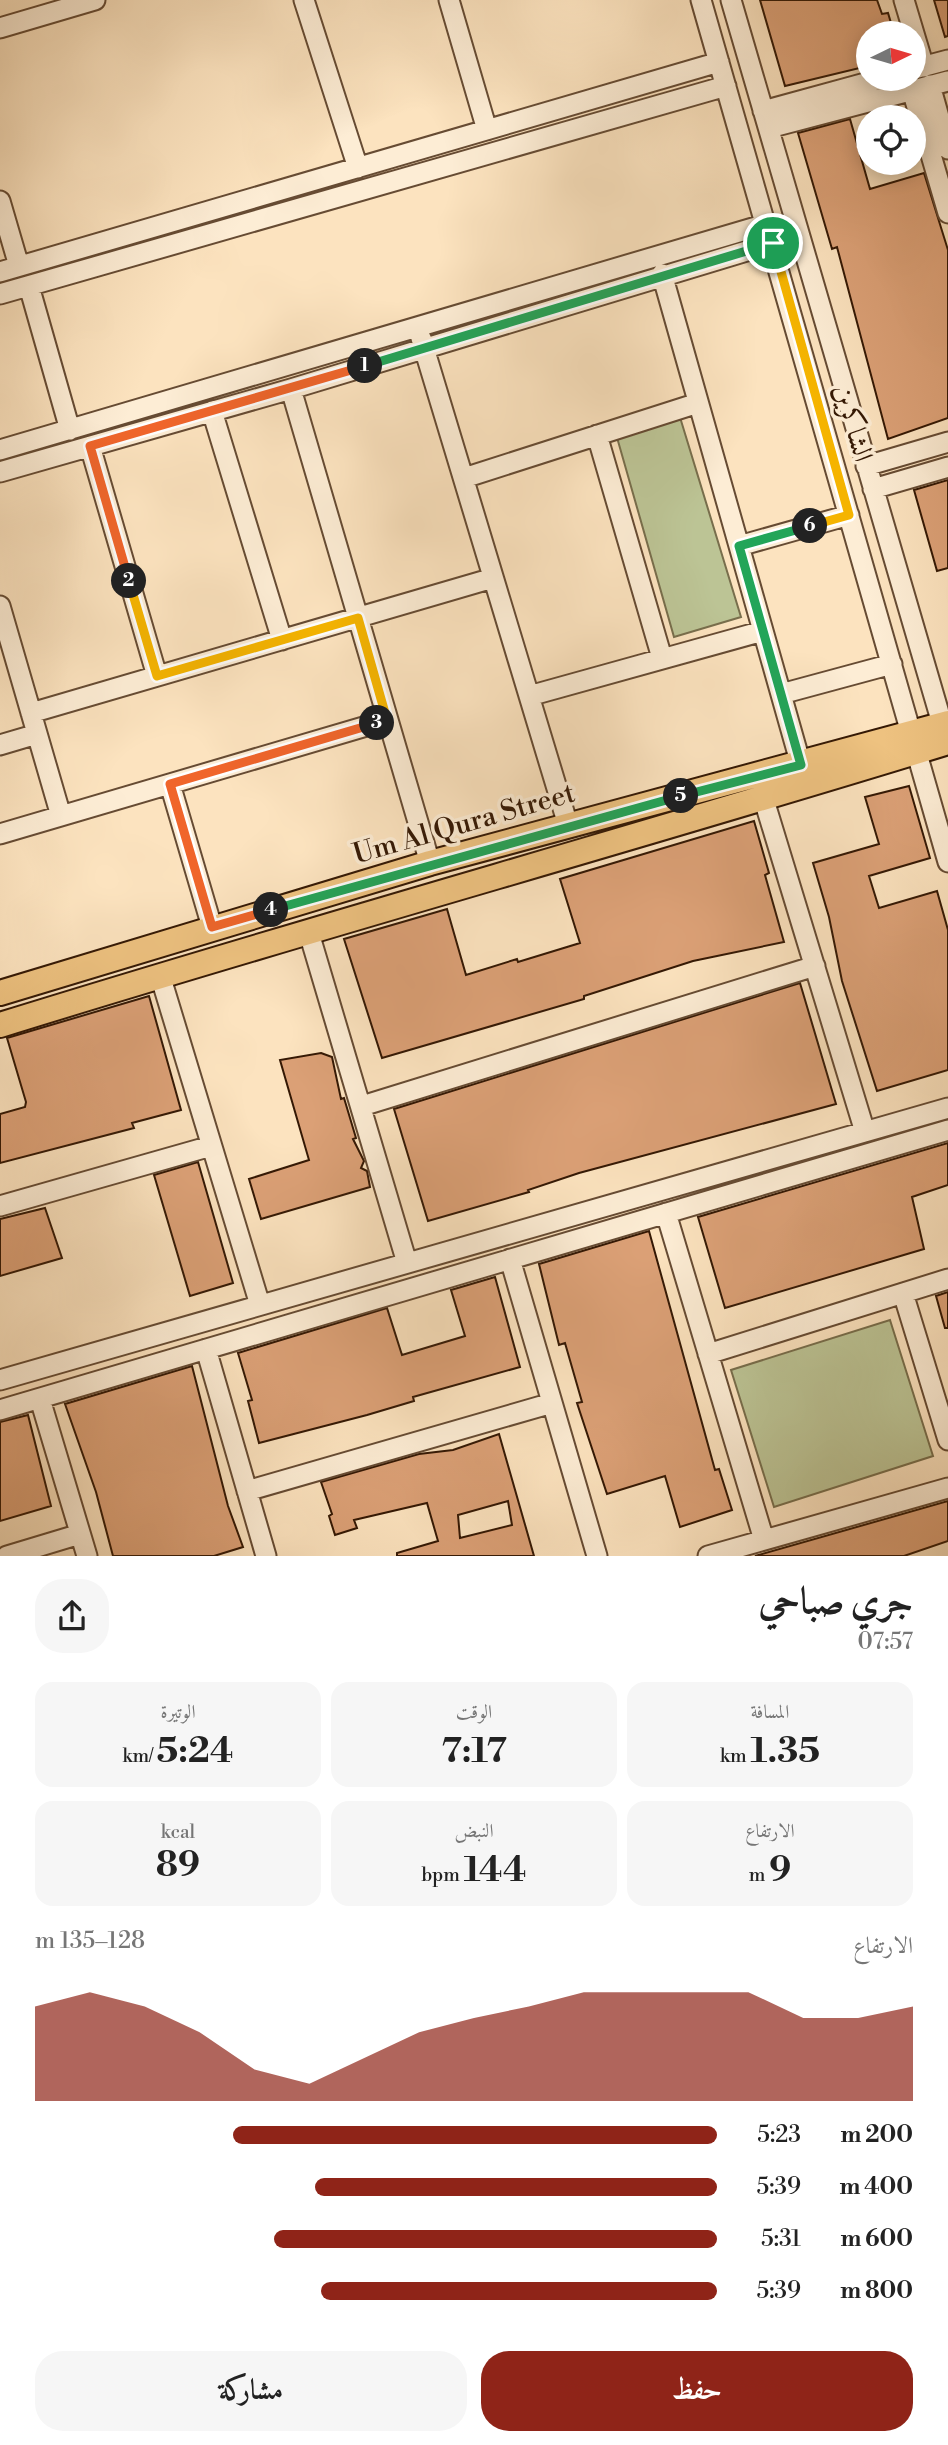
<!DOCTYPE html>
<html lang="ar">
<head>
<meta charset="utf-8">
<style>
  body { margin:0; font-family:"Libre Bodoni",Amiri,serif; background:#f6f6f6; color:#222; direction:rtl; height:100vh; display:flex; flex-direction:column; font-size:26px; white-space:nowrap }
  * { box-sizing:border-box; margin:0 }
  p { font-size:23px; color:#767676 }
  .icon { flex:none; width:38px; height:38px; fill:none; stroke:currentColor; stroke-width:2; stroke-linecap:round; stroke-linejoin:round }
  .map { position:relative; height:1556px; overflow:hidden; direction:ltr }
  .sheet { display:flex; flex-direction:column; background:#fff; flex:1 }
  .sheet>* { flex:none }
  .needle { width:46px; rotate:85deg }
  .fabs { position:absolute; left:856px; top:21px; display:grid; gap:14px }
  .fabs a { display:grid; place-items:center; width:70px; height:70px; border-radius:50%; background:#fff; box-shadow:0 4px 18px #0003; font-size:35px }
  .pin { position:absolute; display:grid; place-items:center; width:60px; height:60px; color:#fff; margin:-30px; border:4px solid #fff; border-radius:50%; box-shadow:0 2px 7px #0007 }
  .km { position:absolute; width:35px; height:35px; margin:-18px; border-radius:50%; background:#222; color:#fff; font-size:19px; line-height:35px; text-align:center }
  .round { display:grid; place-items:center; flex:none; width:74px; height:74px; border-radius:28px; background:#f6f6f6 }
  .overview { display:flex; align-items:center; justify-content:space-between; height:119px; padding:0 35px }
  h1 { font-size:38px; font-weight:700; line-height:52px }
  .figures { display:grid; grid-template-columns:repeat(3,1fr); gap:10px; height:119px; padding:7px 35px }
  .figures div { display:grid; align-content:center; border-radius:18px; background:#f6f6f6; text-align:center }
  .figures b { font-size:35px; font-weight:700 }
  .figures small { font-size:19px; font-weight:400 }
  .figures p { font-size:19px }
  .chart { height:196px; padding:14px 35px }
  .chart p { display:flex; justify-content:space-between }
  .chart svg { width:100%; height:126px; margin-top:7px; fill:#8f2418; opacity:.7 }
  .action { display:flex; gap:14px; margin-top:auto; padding:14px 35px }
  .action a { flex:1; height:80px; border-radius:28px; background:#8f2418; color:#fff; font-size:28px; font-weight:700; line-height:80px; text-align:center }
  .action a+a { background:#f6f6f6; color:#222 }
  ul { padding:0 35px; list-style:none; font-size:23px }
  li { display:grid; grid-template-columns:112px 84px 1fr; align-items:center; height:52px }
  li i { height:18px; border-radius:9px; background:#8f2418 }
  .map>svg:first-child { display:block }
</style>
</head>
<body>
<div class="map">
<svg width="948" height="1556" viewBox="0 0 948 1556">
  <rect width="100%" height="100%" fill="#fce3bf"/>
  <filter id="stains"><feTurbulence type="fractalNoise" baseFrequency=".00286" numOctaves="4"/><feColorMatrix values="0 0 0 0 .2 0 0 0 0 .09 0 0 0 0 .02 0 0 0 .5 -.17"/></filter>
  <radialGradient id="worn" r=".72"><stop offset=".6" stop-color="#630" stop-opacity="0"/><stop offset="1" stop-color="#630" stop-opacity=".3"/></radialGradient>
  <path fill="#bcc495" stroke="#786e4c" stroke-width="2" d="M679,414L741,617L674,637L616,434Z
    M890,1320L933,1456L774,1507L731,1370Z"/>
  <path fill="#dba076" stroke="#341804" stroke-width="2" fill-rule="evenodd" d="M760,0H877L882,14L888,13L894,33H868V66L785,86Z
    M934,0H948V36L945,37Z
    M850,119L870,189L924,173L948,250V418L888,439L837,247L832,249L798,133Z
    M948,480V568L937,571L914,490Z
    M909,786L930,858L869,876L879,908L937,891L948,930V1070L877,1091L842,981L829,917L813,863L879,844L865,797Z
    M754,821L769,873L765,875L784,942L693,961L584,996V999L382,1058L344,939L447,909L466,975L517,959L518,962L580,943L560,879Z
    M800,983L836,1104L579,1173L528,1190L529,1192L428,1221L394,1109Z
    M149,996L181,1110L132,1123L134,1128L0,1163V1114L25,1107L26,1102L7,1038Z
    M321,1053L332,1057L341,1099L344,1098L356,1138L353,1139L364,1161L361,1168L367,1171L370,1187L261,1219L249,1179L309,1160L280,1060Z
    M948,1143V1185L912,1197L924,1249L725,1308L698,1217Z
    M198,1162L233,1283L190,1296L154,1175Z
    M45,1208L62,1258L0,1276V1219Z
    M649,1231L715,1470L719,1469L732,1510L680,1527L665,1476L607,1494L577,1403L582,1402L565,1343L559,1345L539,1264Z
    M495,1277L520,1367L413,1397L414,1401L367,1415L259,1443L248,1401L252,1400L238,1353L387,1308L402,1355L465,1336L451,1290Z
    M948,1292V1328H945L936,1296Z
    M192,1366L228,1506L243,1547L214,1556H113L96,1492L65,1404Z
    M28,1415L51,1506L0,1521V1422Z
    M499,1434L534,1556H397V1553L438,1541L427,1503L354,1520L357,1528L335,1535L329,1516L332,1514L321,1482L419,1454L453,1450ZM508,1501L512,1525L460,1538L458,1515Z
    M948,1501V1541L904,1556H755Z"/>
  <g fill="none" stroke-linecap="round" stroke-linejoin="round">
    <defs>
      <path id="minor" d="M304,0L358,168
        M449,0L487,130
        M701,0L948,862
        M731,0L946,737
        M904,0L924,67
        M0,28L95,0
        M914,69L948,60
        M930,85L948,149
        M912,90L948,213
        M763,111L880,79
        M769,128L948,81
        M0,201L19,266
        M0,272L719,62
        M662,274L801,765
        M29,286L70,430
        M0,294L726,86
        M421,338L568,825
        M291,389L430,863
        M212,411L282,640
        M597,435L662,658
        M90,446L157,676
        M0,450L766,224
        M866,466L948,442
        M0,472L291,389L773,243
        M464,478L698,403
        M873,489L948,467
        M739,546L849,515
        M0,606L61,816
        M781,694L892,664
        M529,696L763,631
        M31,713L493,578
        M0,745L37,734
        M170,784L212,927
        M764,800L865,1132
        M0,834L387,720
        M309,933L407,1263
        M160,975L260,1305
        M362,1106L815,966
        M0,1206L211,1146
        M666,1213L764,1540
        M510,1259L597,1556
        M903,1293L948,1440
        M206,1349L266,1556
        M708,1354L948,1279
        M0,1380L948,1108
        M40,1399L87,1556
        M0,1410L948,1130
        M247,1491L552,1403
        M7,1556L80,1534
        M708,1556L948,1488"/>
      <path id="major" d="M0,993L430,863L948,723
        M0,1025C315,927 633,839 948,742"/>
    </defs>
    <use href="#minor" stroke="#664b33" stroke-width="23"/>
    <use href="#major" stroke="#341804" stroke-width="28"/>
    <use href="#minor" stroke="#fdedd5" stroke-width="19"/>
    <use href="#major" stroke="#eec280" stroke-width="24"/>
  </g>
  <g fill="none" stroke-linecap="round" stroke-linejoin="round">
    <defs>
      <path id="split-1" d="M365,366L773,243"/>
      <path id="split-2" d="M129,581L90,446L365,366"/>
      <path id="split-3" d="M129,581L157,676L358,618L387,720L377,723"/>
      <path id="split-4" d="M271,910L212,927L170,784L377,723"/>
      <path id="split-5" d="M271,910L681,796"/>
      <path id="split-6" d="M681,796L801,765L739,546L810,526"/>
      <path id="split-7" d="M773,243L849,515L810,526"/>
    </defs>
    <use href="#split-1" stroke="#fff" stroke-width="14"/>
    <use href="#split-2" stroke="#fff" stroke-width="14"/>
    <use href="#split-3" stroke="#fff" stroke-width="14"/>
    <use href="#split-4" stroke="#fff" stroke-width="14"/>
    <use href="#split-5" stroke="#fff" stroke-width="14"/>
    <use href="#split-6" stroke="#fff" stroke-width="14"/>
    <use href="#split-7" stroke="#fff" stroke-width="14"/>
    <use href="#split-1" stroke="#22a559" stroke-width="9"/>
    <use href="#split-2" stroke="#f0652b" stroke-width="9"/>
    <use href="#split-3" stroke="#f5b400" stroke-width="9"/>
    <use href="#split-4" stroke="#f0652b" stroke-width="9"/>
    <use href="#split-5" stroke="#22a559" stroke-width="9"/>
    <use href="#split-6" stroke="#22a559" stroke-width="9"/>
    <use href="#split-7" stroke="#f5b400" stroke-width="9"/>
  </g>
  <g text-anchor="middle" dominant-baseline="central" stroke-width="7" stroke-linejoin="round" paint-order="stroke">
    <g font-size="28" fill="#341804" stroke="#fdedd5">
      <text transform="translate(853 423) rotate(74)">الشاكرين</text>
      <text transform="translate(464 824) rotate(-16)">Um Al Qura Street</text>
    </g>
  </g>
  <rect width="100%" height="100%" filter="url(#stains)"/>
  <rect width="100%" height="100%" fill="url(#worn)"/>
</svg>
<div class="fabs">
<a><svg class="needle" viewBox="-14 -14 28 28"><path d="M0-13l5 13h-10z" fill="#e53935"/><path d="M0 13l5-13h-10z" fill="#767676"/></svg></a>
<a><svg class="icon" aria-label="locate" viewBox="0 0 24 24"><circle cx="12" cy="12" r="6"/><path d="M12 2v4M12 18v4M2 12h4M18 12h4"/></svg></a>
</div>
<div class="pin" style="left:773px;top:243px;background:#1e9e55"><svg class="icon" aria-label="arrive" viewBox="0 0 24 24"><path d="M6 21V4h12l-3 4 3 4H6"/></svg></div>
<b class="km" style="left:365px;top:366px">1</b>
<b class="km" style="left:129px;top:581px">2</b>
<b class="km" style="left:377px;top:723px">3</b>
<b class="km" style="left:271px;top:910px">4</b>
<b class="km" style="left:681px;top:796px">5</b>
<b class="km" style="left:810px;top:526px">6</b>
</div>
<section class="sheet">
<div class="overview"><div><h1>جري صباحي</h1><p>07:57</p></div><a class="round"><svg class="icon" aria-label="share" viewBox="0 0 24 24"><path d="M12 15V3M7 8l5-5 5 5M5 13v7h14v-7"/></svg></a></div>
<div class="figures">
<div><p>المسافة</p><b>1.35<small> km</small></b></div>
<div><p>الوقت</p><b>7:17</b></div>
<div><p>الوتيرة</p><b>5:24<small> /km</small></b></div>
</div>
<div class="figures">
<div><p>الارتفاع</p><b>9<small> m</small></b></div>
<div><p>النبض</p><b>144<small> bpm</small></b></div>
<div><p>kcal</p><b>89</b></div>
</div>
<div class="chart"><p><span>الارتفاع</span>128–135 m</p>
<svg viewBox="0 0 160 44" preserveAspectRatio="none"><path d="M0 44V11L10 6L20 11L30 20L40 33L50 38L60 29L70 20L80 15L90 11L100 6L110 6L120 6L130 6L140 15L150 15L160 11V44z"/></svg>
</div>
<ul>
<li><b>200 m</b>5:23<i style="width:71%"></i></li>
<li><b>400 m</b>5:39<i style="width:59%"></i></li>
<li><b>600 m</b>5:31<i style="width:65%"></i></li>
<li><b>800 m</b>5:39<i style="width:58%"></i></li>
</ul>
<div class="action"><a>حفظ</a><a>مشاركة</a></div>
</section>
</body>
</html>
